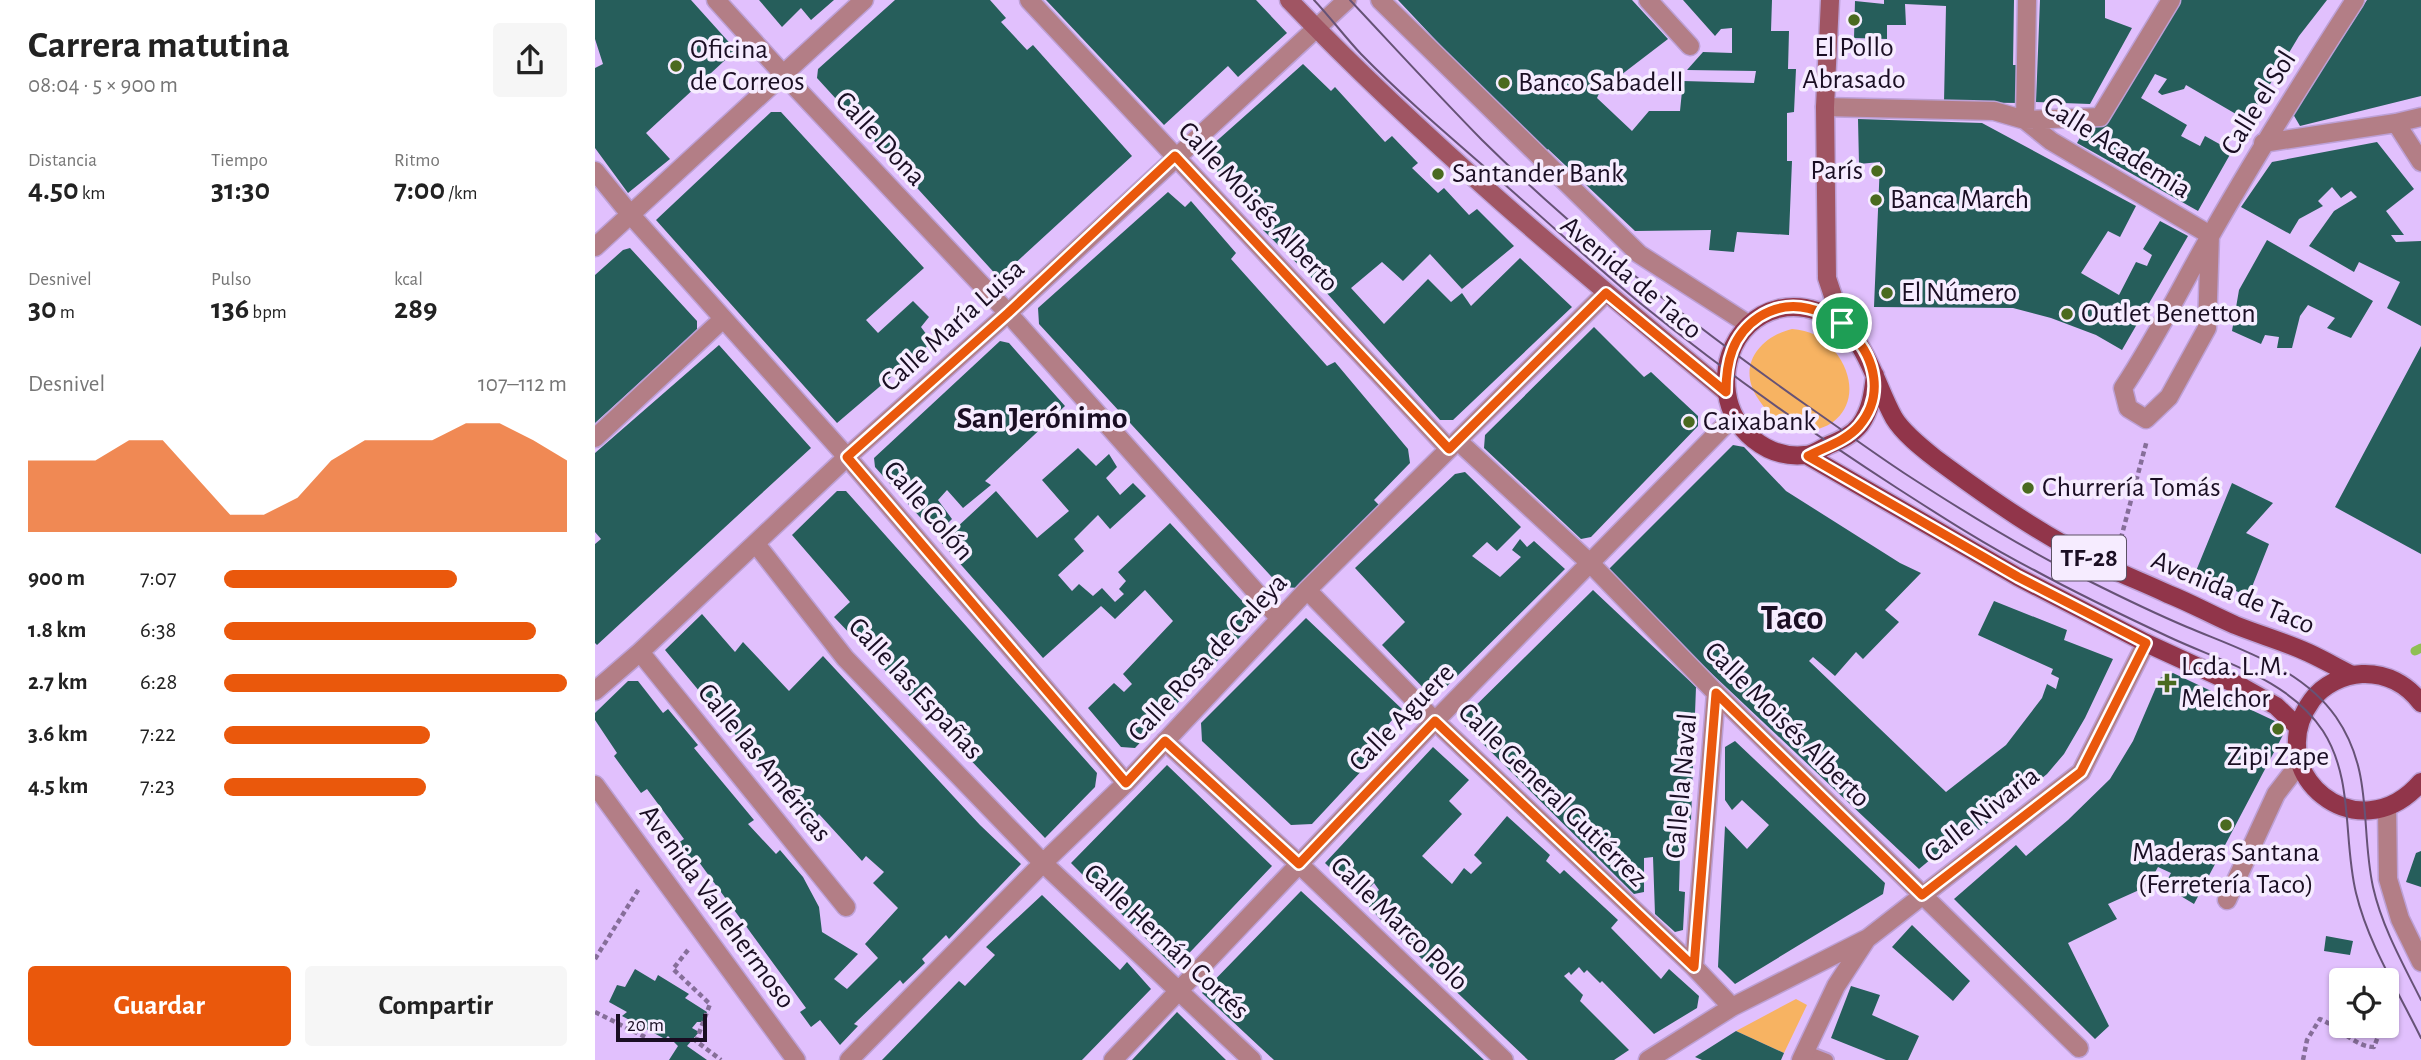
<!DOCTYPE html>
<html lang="es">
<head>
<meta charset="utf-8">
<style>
  body { margin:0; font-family:"Alegreya Sans",sans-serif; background:#f6f6f6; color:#222; height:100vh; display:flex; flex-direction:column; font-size:26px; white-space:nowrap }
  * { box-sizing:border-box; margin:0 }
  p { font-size:23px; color:#767676 }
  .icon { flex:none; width:38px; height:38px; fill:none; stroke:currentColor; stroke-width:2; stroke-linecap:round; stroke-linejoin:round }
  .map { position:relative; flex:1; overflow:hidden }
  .sheet { display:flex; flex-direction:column; background:#fff; width:595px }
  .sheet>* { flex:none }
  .tools { position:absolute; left:1734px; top:968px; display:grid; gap:14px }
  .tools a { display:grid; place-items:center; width:70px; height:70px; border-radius:7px; background:#fff; box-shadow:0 2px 5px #0004; font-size:35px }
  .scale { position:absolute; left:21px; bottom:18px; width:91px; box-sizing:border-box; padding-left:7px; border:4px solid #1a0e23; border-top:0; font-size:19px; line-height:24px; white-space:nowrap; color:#1a0e23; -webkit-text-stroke:5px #f6ecff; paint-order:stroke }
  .pin { position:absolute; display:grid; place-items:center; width:60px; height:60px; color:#fff; margin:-30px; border:4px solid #fff; border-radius:50%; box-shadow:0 2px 7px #0007 }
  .round { display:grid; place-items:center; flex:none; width:74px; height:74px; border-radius:7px; background:#f6f6f6 }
  .headline { display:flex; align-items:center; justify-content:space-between; height:119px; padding:0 28px }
  h1 { font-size:38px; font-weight:700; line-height:52px }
  .figures { display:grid; grid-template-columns:repeat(3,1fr); gap:10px; height:119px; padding:7px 28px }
  .figures div { display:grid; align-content:center }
  .figures b { font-size:30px; font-weight:700 }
  .figures small { font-size:19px; font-weight:400 }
  .figures p { font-size:19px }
  .chart { height:196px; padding:14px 28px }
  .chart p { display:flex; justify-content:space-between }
  .chart svg { width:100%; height:126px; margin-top:7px; fill:#ea580c; opacity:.7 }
  .primary-button { display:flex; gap:14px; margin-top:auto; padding:14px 28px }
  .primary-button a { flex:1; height:80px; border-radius:7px; background:#ea580c; color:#fff; font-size:28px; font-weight:700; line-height:80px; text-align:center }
  .primary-button a+a { background:#f6f6f6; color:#222 }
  ul { padding:0 28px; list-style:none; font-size:23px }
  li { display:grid; grid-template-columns:112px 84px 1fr; align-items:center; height:52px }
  li i { height:18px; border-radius:9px; background:#ea580c }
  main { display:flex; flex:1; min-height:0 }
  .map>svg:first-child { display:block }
</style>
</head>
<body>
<main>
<section class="sheet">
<div class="headline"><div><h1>Carrera matutina</h1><p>08:04 · 5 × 900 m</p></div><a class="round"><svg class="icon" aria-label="share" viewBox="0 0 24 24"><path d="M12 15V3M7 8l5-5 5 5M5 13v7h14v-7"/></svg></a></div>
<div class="figures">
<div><p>Distancia</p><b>4.50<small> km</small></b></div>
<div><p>Tiempo</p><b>31:30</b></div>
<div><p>Ritmo</p><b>7:00<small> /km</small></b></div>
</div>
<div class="figures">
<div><p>Desnivel</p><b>30<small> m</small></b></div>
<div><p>Pulso</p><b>136<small> bpm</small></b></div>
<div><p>kcal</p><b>289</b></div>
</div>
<div class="chart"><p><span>Desnivel</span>107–112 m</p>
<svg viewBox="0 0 160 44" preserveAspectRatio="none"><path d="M0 44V19L10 19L20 19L30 12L40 12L50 25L60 38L70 38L80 32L90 19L100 12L110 12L120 12L130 6L140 6L150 12L160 19V44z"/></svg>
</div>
<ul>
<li><b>900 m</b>7:07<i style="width:68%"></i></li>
<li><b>1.8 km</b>6:38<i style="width:91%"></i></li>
<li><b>2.7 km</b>6:28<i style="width:100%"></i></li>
<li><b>3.6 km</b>7:22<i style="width:60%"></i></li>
<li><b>4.5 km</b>7:23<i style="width:59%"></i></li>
</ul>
<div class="primary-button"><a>Guardar</a><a>Compartir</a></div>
</section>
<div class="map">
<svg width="1826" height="1060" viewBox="0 0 1826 1060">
  <rect width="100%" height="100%" fill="#e1c0fd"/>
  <path fill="#f7b362" d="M1197,329C1214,330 1229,337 1239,350C1289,414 1205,467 1162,397C1142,365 1165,337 1197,329Z
    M1201,999L1212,1005L1189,1053L1141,1031Z"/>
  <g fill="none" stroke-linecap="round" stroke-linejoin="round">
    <path stroke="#8fbf53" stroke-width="9" d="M1820,651L1826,648"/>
  </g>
  <path fill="#265e5b" d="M0,0H96L141,50L51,133L75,159L33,193L0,148V68L8,64L0,39Z
    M164,0H239L216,20L206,8L187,27Z
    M300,0H395L411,18L406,22L432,50L438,45L537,156L404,278L222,78L223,69Z
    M451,0H661L692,33L643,77L633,66L569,125Z
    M803,0H1037L1073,39L1005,91L1002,98L1037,131L1054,111H1085L1088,81L1159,83L1161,71L1092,70L1108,52L1137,53V28L1126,29L1120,36L1088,0H1177L1176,31H1194L1193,69H1201L1199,112L1192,113V161H1197L1194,235L1142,232L1139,252L1114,250L1116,230L1040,231L953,149L948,154Z
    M1289,0H1419L1418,65H1424L1423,103L1349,102L1351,6L1310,4L1311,25H1292V39L1259,38L1260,1L1289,4Z
    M1445,0H1510V18L1537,28L1495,104L1441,102Z
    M1583,0H1732L1704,36L1653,121L1591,85L1589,89L1567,95L1563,92L1572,79L1560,74L1546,98L1592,125L1586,136L1605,146L1610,136L1637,151L1603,211L1482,143L1493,123Z
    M1772,0H1826V96L1705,126L1698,114Z
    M708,64L736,91L740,87L790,142L797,136L823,163L817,168L843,193L849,188L874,215L882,209L919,246L867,289L835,254L808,281L787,262L756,288L789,324L833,279L856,302L867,293L876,306L925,258L977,307L858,420H845L730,291L668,230L672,226L618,167L616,146Z
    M176,112H186L329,268L271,320L283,333L318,301L334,317L326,327L337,342L242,423L61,220Z
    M1263,119L1387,123L1541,206L1525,237L1513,231L1486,273L1524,295L1541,262L1552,266L1557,255L1548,249L1565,221L1593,236L1527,350L1501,335L1456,318L1418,308L1279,307L1285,162L1264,164Z
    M1782,142L1819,189L1791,211L1809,235H1796L1801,242L1826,241V326L1792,308L1805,282L1764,262L1759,272L1714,246L1739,211L1762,197L1756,191L1746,198L1737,187L1723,201L1728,206L1704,219L1695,234L1646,207L1677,162Z
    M573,192L590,207L596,201L641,253L636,259L732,366L740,362L813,449L815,463L779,500L786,507L705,588L686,587L444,324L443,308Z
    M1672,240L1778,301L1756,338L1732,328L1740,318L1713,305L1705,316L1697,348H1682L1684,337L1670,335L1666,344L1637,331L1644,290Z
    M35,248L102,321V330L0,423V275L28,250Z
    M999,327L1049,377L1056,372L1103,416V426L996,537L986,539L889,448L890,435Z
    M405,341L414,343L470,406L390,481L396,485L368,508L352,490L343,500L357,519L341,535L280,467L279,458Z
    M124,345L216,448L2,645L0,643V544L6,539L0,532V453Z
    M1826,346V554L1740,507Z
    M1138,445L1149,447L1191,491L1305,563L1326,573L1290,610L1304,622L1268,659L1261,652L1240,676L1218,657L1214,661L1351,792L1411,745L1447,698L1452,684L1461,689L1464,678L1456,674L1458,669L1383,635L1399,601L1472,630L1469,640L1518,659L1490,718L1469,754L1452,774L1384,830L1378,824L1324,869L1010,573Z
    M483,448L501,466L514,454L522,467L511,478L525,495L538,483L551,496L515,529L503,515L479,539L489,551L463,575L477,591L484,584L498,596L507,588L520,602L529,594L524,589L531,581L523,572L575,523L663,618L540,748L526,747L493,708L519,683L529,692L537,684L528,674L578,621L550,590L520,619L506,606L448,658L346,542L401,491L442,538L474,511L447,480Z
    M870,472L926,527L902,551L892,542L877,556L905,577L926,557L917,550L925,539L932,547L939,541L970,569L839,699L787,645L810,622L760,568L860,474Z
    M1637,483L1678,503L1651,533L1674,544L1653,597L1601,571Z
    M242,491H251L502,773L500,787L450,838L239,617L255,602L197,535Z
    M998,590L1101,687L1096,820H1086L1084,891L1090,892L1088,930L1080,932L1060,914L1058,857L1049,858V892L1039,894L865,721Z
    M107,614L140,652L148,642L194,691L228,656L385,825L426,864L354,939L351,935L327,959L330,963L308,984L305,980L259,1024L263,1026L245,1045L225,1020L216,1027L205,1012L211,1008L101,858L97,861L83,843L89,839L52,789L46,793L19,756L22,753L0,720V713L33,681H43L68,713L73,709L103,745L99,748L159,820L153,824L181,854L185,850L208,877L224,907L227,932L263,954L239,979L252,989L283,958L270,944L303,908L278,883L289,872L271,856L267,861L224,814L215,824L70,650Z
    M711,618L807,709L790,728L798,737L717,824L696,825L607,741L606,723Z
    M1578,673L1684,723L1688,735L1599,904L1569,886L1576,873L1563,867L1558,876L1562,882L1513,904L1522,919L1473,943L1514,1026L1500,1039L1359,899L1421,845L1431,856L1473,820L1515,779L1538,741L1565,678Z
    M1140,741L1290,883L1288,894L1140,984L1123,967L1130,826L1152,849L1174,825L1147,800L1137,810L1130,800V747Z
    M838,747L874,780L854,801L867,814L827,856L857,884L869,868L876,874L887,863L879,855L912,816L955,855L951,861L965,874L969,870L1023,920L1016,928L1066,979L1074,969L1104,996L1102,1008L1059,1034L1007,981L1005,983L992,970L989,973L984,967L976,975L974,972L969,976L988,995L985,1001L1034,1050L1019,1060H933L785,919L771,903L784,890L779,883L765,897L730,863Z
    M572,765L677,866L580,968L476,863Z
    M1826,851V887L1811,882L1821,853Z
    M706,891L889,1060H679L607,993Z
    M447,895L525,970L532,962L556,989L487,1060H287L364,981L370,986L400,955L391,947Z
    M1317,925L1375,981L1358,1001L1297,947Z
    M1731,936L1758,941L1755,955L1729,951Z
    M40,969L60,981L63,975L94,994L90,998L112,1012L108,1022H102L97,1028L104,1032L92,1046L112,1060H74L83,1046L73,1036L70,1039L27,1016L32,1012L14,1002L22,985L30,987Z
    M1256,986L1285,995L1277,1015L1324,1036L1313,1060H1291L1236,1038Z
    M582,1012L631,1060H537Z
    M1141,1031L1189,1053L1186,1060H1107L1100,1057Z"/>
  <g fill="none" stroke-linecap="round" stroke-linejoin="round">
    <defs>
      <path id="service" d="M1209,1051L1232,1060"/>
      <path id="pedestrian" d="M785,0L1044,254L1153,324"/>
      <path id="minor" d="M121,0L188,74L413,313L685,619
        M434,0L854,449
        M1053,0L1095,46
        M1230,107L1399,111L1430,120L1456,141L1615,235
        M1430,120L1505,117L1576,0
        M1430,120L1432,0
        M1801,123L1826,162
        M1668,143L1801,123L1826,117
        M0,171L35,214L252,457L531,783
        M1615,235L1612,328L1574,397L1551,419L1533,408L1528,388C1562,337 1588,283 1618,231C1663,152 1711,76 1760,0
        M0,247L269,0
        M0,438L128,319
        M863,441L995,563L1121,693L1484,1048
        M161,544L250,658L448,863L657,1060
        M712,590L840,721L1099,967L1137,1007
        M45,652L251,907
        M0,691L45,652L252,457L413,313L752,0
        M570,741L704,864L909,1060
        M0,785L201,1060
        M1792,808L1793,879L1805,919L1826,962
        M1632,900L1681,794L1705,763
        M1099,967L1121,693
        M254,1060L448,863L531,783L712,590L1011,293
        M518,1060L840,721L1138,417
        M1053,1060L1137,1007L1273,938L1486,772L1551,643
        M1206,1060L1241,986L1271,940"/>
      <path id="secondary" d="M694,0C830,142 980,267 1131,392
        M1235,0L1230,107L1232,278L1247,323"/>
      <path id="primary" d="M1280,375C1278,393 1276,410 1265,425C1257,435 1246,440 1234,445C1227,448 1218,455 1210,455C1172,459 1137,430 1132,393C1124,339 1168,293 1222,311C1271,327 1277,379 1299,418C1308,433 1327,448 1341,459C1395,499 1449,537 1510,566C1531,576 1552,584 1573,594C1596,603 1617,615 1640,625C1665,635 1690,642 1714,653C1729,660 1743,668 1757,675
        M1213,456L1423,577L1551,643L1649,688L1681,706L1704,728
        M1826,703C1812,684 1791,673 1767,674C1748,675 1728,685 1717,700C1664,773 1763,855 1826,782"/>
    </defs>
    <use href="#service" stroke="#bda0d6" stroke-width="16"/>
    <use href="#pedestrian" stroke="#bda0d6" stroke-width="21"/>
    <use href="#minor" stroke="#bda0d6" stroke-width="21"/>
    <use href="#secondary" stroke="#bda0d6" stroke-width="21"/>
    <use href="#primary" stroke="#bda0d6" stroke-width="21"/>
    <path stroke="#866e99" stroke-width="4.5" stroke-dasharray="5 3.5" stroke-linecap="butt" d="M1522,546L1526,538L1552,440
      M93,950L78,969L115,1004L101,1041L126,1060
      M0,959L45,887
      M0,1012L50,1037
      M1792,1013L1795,1005
      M1708,1060L1712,1040L1725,1019C1743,1026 1760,1047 1779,1047L1787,1026"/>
    <use href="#service" stroke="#b37e86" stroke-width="12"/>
    <use href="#pedestrian" stroke="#b37e86" stroke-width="18"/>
    <use href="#minor" stroke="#b37e86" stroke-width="18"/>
    <use href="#secondary" stroke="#a05563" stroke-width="18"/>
    <use href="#primary" stroke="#91354a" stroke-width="18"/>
    <path stroke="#665276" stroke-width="2" d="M719,0C735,17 750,37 766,54C816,105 872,151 925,198C965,233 1004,269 1045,303C1126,369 1214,431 1302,488C1347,517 1392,546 1439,570C1483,594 1529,616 1574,637C1627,662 1694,679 1728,731C1759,779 1748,840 1761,893C1773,943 1803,991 1826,1038
      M755,0C799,47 842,94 887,140C987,239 1099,326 1214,407C1246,429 1277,452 1309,473C1369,512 1430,550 1494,581C1526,597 1559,613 1592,627C1644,649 1707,668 1741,717C1779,772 1765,827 1778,887C1787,927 1808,964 1826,1000"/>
  </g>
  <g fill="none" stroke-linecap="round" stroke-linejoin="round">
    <defs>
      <path id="route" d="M580,156L854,449L1011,293L1131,392C1131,362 1137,335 1164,317C1227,276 1315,366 1264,426C1251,441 1230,447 1213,456L1423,577L1551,643L1486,772L1327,895L1121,693L1099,967L840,721L704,864L570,741L531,783L252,457L413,313Z"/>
    </defs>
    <use href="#route" stroke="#fff" stroke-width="14"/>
    <use href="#route" stroke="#ea580c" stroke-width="9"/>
  </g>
  <g fill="#4a6a1f" stroke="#f6ecff" stroke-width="2.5">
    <circle cx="1259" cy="20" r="7"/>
    <circle cx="81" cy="66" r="7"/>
    <circle cx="909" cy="83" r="7"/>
    <circle cx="1282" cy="171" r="7"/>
    <circle cx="843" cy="174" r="7"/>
    <circle cx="1281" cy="200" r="7"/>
    <circle cx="1292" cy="293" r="7"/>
    <circle cx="1472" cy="314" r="7"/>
    <circle cx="1094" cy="422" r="7"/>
    <circle cx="1433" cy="488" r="7"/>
    <path d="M1568.5 672.5h7v7h7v7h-7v7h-7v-7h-7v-7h7z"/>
    <circle cx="1683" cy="729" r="7"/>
    <circle cx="1631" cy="825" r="7"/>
  </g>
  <g text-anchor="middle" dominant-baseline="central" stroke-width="7" stroke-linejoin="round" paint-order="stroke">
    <rect fill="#f6ecff" stroke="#5c5165" stroke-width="2" x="1457" y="535.5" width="74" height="45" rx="5"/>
    <g font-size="26" font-weight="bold" fill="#1a0e23">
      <text x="1494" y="558">TF-28</text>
    </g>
    <g font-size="28" fill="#1a0e23" stroke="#f6ecff" text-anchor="start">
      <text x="1259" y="48" text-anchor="middle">El Pollo<tspan x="1259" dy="32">Abrasado</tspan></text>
      <text x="95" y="50">Oficina<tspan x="95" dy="32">de Correos</tspan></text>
      <text x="923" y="83">Banco Sabadell</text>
      <text x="1268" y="171" text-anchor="end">París</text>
      <text x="857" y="174">Santander Bank</text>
      <text x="1295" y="200">Banca March</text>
      <text x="1306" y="293">El Número</text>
      <text x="1486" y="314">Outlet Benetton</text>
      <text x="1108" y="422">Caixabank</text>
      <text x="1447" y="488">Churrería Tomás</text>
      <text x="1586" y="667">Lcda. L.M.<tspan x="1586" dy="32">Melchor</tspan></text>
      <text x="1683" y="757" text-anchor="middle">Zipi Zape</text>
      <text x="1631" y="853" text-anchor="middle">Maderas Santana<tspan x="1631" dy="32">(Ferretería Taco)</tspan></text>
    </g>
    <g font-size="28" fill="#1a0e23" stroke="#f6ecff">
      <text transform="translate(1664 103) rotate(-58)">Calle el Sol</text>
      <text transform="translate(285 139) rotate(47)">Calle Dona</text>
      <text transform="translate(1522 148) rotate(32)">Calle Academia</text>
      <text transform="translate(663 207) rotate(47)">Calle Moisés Alberto</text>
      <text transform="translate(1036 278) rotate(40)">Avenida de Taco</text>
      <text transform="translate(358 326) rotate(-42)">Calle María Luisa</text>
      <text transform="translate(333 511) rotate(49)">Calle Colón</text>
      <text transform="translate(1638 593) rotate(23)">Avenida de Taco</text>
      <text transform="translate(613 658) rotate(-47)">Calle Rosa de Caleya</text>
      <text transform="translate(320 689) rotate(47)">Calle las Españas</text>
      <text transform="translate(807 718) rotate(-46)">Calle Aguere</text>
      <text transform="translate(1192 725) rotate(45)">Calle Moisés Alberto</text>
      <text transform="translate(169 763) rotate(51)">Calle las Américas</text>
      <text transform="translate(1087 786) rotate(-85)">Calle la Naval</text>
      <text transform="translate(957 795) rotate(44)">Calle General Gutiérrez</text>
      <text transform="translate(1387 815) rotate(-38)">Calle Nivaria</text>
      <text transform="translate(122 907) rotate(54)">Avenida Vallehermoso</text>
      <text transform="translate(804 924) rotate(44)">Calle Marco Polo</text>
      <text transform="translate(571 942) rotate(43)">Calle Hernán Cortés</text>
    </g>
    <g font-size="32" font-weight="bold" fill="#1a0e23" stroke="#f6ecff">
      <text x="447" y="418">San Jerónimo</text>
    </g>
    <g font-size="35" font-weight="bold" fill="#1a0e23" stroke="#f6ecff">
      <text x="1197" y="618">Taco</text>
    </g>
  </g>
</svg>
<div class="tools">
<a><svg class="icon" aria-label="locate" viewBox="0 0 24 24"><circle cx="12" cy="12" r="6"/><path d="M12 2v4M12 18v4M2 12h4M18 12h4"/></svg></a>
</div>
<div class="scale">20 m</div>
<div class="pin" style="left:1247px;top:323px;background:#1e9e55"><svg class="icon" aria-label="arrive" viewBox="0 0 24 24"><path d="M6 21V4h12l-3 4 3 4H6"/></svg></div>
</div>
</main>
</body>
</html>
